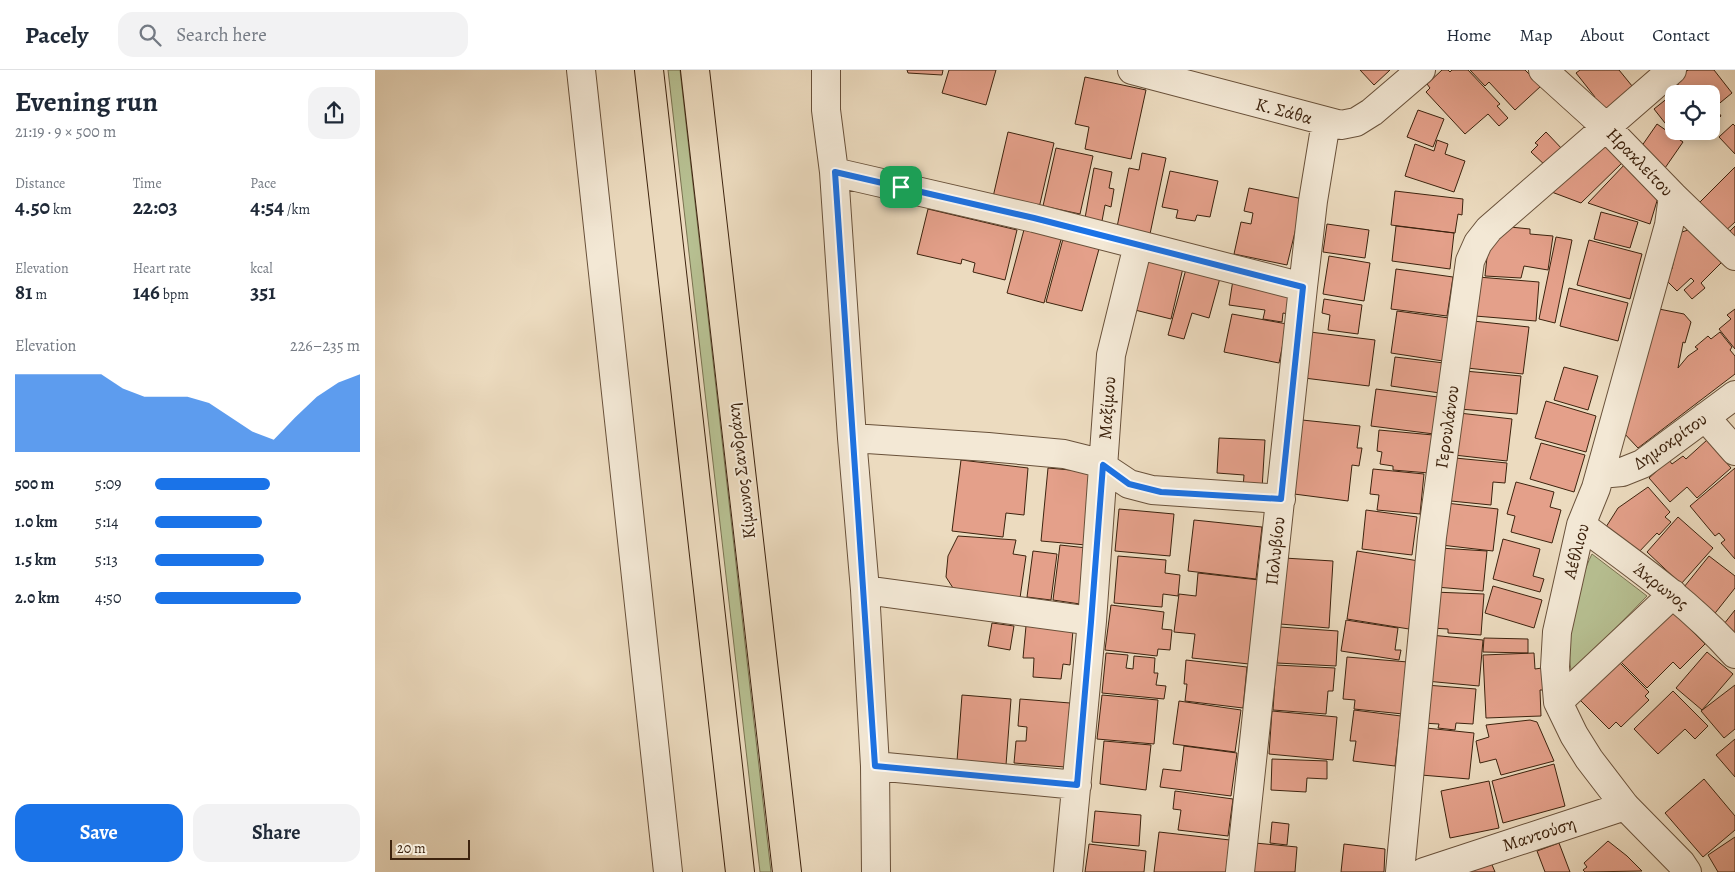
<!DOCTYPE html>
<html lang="en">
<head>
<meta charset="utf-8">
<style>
  body { margin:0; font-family:Alegreya,serif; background:#f2f2f3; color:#1f2937; height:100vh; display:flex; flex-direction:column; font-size:19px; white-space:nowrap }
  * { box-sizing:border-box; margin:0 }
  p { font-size:16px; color:#747a83 }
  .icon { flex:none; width:28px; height:28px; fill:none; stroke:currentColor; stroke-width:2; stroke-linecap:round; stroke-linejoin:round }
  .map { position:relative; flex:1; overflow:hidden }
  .panel { display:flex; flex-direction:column; background:#fff; width:375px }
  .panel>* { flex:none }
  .buttons { position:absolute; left:1290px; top:15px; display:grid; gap:10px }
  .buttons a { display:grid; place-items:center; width:55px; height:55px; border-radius:10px; background:#fff; box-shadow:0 2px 12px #0003; font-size:25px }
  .scale { position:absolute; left:15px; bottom:12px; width:80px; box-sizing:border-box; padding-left:5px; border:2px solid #3d230e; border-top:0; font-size:14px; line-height:18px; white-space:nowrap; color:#3d230e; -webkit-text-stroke:4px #f3e8d5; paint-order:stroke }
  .pin { position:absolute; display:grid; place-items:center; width:42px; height:42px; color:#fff; margin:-21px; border-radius:10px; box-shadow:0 2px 8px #0006 }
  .round { display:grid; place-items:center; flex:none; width:52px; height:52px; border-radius:15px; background:#f2f2f3 }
  .headline { display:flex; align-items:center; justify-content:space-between; height:85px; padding:0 15px }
  h1 { font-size:28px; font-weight:600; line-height:38px }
  .figures { display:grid; grid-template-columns:repeat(3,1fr); gap:8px; height:85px; padding:5px 15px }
  .figures div { display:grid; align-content:center }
  .figures b { font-size:21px; font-weight:600 }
  .figures small { font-size:14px; font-weight:400 }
  .figures p { font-size:14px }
  .chart { height:140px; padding:10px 15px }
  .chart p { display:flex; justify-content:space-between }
  .chart svg { width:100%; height:90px; margin-top:5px; fill:#1a73e8; opacity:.7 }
  .button { display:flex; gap:10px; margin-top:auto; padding:10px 15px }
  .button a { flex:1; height:58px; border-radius:15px; background:#1a73e8; color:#fff; font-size:20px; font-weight:600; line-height:58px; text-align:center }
  .button a+a { background:#f2f2f3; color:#1f2937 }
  ul { padding:0 15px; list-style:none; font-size:16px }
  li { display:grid; grid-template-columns:80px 60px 1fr; align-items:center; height:38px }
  li i { height:12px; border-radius:6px; background:#1a73e8 }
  header { display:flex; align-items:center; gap:30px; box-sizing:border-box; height:70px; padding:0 25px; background:#fff; border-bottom:1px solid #e0e1e3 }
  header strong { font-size:24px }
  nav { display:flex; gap:28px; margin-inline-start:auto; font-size:18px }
  .search { width:350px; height:45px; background:#f2f2f3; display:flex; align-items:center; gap:12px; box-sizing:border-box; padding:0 18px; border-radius:15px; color:#747a83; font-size:19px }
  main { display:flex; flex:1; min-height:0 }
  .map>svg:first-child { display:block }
</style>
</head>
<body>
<header>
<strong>Pacely</strong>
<div class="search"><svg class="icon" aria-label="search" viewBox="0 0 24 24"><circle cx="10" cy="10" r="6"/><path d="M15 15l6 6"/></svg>Search here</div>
<nav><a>Home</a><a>Map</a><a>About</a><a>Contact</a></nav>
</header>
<main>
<section class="panel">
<div class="headline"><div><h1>Evening run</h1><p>21:19 · 9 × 500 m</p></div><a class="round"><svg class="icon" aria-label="share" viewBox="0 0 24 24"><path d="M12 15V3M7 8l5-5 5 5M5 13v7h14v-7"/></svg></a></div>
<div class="figures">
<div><p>Distance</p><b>4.50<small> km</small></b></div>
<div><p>Time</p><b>22:03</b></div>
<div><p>Pace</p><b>4:54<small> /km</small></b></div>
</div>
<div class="figures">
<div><p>Elevation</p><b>81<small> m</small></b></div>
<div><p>Heart rate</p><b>146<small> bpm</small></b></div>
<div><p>kcal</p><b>351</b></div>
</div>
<div class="chart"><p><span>Elevation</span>226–235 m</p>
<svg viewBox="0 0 160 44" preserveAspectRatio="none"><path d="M0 44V6L10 6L20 6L30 6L40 6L50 13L60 17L70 17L80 17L90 20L100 27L110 34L120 38L130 27L140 17L150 10L160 6V44z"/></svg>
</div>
<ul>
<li><b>500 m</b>5:09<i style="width:56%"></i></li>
<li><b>1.0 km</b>5:14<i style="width:52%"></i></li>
<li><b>1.5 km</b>5:13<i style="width:53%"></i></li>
<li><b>2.0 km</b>4:50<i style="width:71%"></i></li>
</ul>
<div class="button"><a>Save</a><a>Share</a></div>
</section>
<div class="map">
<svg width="1360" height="802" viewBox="0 0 1360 802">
  <rect width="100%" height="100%" fill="#ecdbbf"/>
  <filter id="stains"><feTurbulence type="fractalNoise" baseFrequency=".004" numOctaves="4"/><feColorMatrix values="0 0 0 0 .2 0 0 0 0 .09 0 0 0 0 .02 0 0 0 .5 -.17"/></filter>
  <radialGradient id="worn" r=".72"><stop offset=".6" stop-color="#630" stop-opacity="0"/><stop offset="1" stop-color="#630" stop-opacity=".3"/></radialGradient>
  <path fill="#b7c092" stroke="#7a7250" d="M293,0H305L396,802H385Z
    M1217,484L1272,526L1198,602L1196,600C1190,570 1203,511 1217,484Z"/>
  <path fill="#e4a08a" stroke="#3d230e" d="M532,0H568L567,5L533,3Z
    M574,0H621L611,35L567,23Z
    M985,0H1015L999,15Z
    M1067,0H1073L1075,2L1077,0H1093L1125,34L1122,36L1133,48L1124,56L1113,44L1090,64L1051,22L1055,18L1052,14Z
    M1095,0H1150L1166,16L1140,40L1114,12L1110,16Z
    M1205,0H1244L1262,22L1229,49L1215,31L1220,27L1201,3Z
    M1313,0H1339L1357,23L1340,37L1346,46L1336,54V24H1311L1300,11Z
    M710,7L771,20L756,89L710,79L714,57L700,54Z
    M1294,27L1299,33V61H1308L1301,67L1279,39Z
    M1043,40L1069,49L1058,77L1032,67Z
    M1282,54L1308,72L1290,98L1264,80Z
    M1358,54L1360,56V84L1344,67Z
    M633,62L679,73L664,138L618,127Z
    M1171,62L1189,81L1172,97L1156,82L1163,75L1160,73Z
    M1062,70L1073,74L1070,84L1090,91L1079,122L1030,106L1040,74L1059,81Z
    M1230,71L1248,92L1206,133L1174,121Z
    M681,78L718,86L705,144L668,136Z
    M767,83L791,88L775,164L742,157L754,98L764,100Z
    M1252,92L1285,121L1275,154L1213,133Z
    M1360,97V152L1347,164L1320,137Z
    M719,98L737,102L734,118L739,119L736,137L730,135L727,151L710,148Z
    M795,101L843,111L835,147L822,145L820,151L801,148L803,140L787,137Z
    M874,118L928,129L912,195L859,184L866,152L876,154L878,143L869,141Z
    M1020,121L1088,129L1087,145L1083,144L1080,163L1016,155Z
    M553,139L642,160L630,210L598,202L600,193L587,189L586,194L542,184Z
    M1226,142L1263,152L1255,178L1219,169Z
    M952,154L994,160L990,188L948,182Z
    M650,156L687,166L669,233L632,223Z
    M1021,156L1079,163L1075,199L1017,191Z
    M1360,156V169L1354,162Z
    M1135,157L1155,159V164L1178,166L1173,200L1149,196L1146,208L1110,206L1113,178Z
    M1319,158L1349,190L1326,213L1330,218L1317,229L1309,220L1319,211L1316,208L1302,221L1291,210L1293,203L1297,199L1304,163Z
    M1181,167L1197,170L1180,253L1164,249Z
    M688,169L724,179L707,241L671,232Z
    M1214,170L1267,184L1255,229L1202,215Z
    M954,186L995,193L989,231L948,224Z
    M772,190L808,198L796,249L760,240Z
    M811,199L845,208L834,248L817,243L809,269L793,265Z
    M1021,199L1078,207L1072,246L1016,239Z
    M1103,207L1164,212L1161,251L1100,246Z
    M858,210L917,220L913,244L908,243L907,252L888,249L890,240L854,235Z
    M1194,218L1253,233L1243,271L1185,256Z
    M949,229L987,235L983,264L953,260L955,245L947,243Z
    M1284,239L1309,244L1316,252L1310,273L1308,272L1303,298L1313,286L1323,279L1320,277L1333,266L1336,269L1345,262L1357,277L1355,280L1360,286V304L1263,378L1247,361Z
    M1360,239V279L1344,259L1356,249L1352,245Z
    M1022,241L1074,248L1068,291L1016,283Z
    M857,244L912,254L904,293L849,282Z
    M1098,251L1154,257L1148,304L1092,298Z
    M935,262L1000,270L994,316L929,308Z
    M1020,287L1069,293L1065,323L1016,316Z
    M1189,297L1223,306L1213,340L1179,330Z
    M1089,301L1146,306L1142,344L1085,339Z
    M1001,319L1063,327L1059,364L996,356Z
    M1171,331L1221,346L1211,382L1160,368Z
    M1084,343L1137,349L1132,391L1079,385Z
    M927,350L985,356L982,378H987L984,396L977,395L973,431L919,424Z
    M1004,360L1058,365L1054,403L1018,400V396L1005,394L1007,382L1002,381Z
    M844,368L890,370L887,419L868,418L869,405L842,403Z
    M1332,370L1356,398L1322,428L1312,417L1295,432L1274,408L1294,390L1297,394L1308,386L1311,389Z
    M1166,373L1210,385L1199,422L1155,409Z
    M1080,388L1132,393L1130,413L1118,412L1116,435L1076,431Z
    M586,390L653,398L649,445L631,443L628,467L577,461Z
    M673,398L718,402L711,475L666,471Z
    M1360,398V489L1346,473L1350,470L1344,463L1340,466L1315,436Z
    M998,399L1049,404L1045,444L1002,440L1004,425L995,424Z
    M1141,412L1179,422L1175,437L1186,440L1177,473L1136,462L1140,446L1132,444Z
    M1273,417L1295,442L1290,447L1296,452L1284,465L1282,463L1262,484L1231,457L1243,438Z
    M1071,433L1123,439L1118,481L1066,475Z
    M744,439L799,444L795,486L740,481Z
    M991,440L1042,447L1037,485L987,479Z
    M1303,447L1338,478L1306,514L1272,482Z
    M819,450L887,457L881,509L813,501Z
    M583,466L641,470L638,484L651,486L645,528L578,518L571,507L573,486Z
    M1128,469L1165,479L1158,506L1169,509L1165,522L1118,509Z
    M685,475L712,478L705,534L678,530Z
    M1065,478L1112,481L1108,521L1061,517Z
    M658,481L682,484L676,530L652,527Z
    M982,481L1044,491L1034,559L972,549Z
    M743,486L791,490L790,503L805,505L803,526L788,524L787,537L739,533Z
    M1334,486L1360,506V518L1337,547L1305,522Z
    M909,488L958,491L954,558L905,554Z
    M823,503L884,510L874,594L817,588L820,564L799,562L804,524L821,526Z
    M1118,516L1167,530L1159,558L1110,543Z
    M1058,522L1109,524L1106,565L1073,563V559L1056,558Z
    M736,535L789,542L787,559L797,560L795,580L783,579L782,586L730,580Z
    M1291,535L1330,574L1305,599L1298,592L1272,618L1240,586Z
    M1360,540V575L1345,559Z
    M971,550L1023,558L1020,580H1026L1024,590L966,581Z
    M617,553L639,556L635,580L613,576Z
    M651,556L698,560L695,595L688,594L686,609L658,607L659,588H648Z
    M905,557L963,561L961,596L902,593Z
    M1055,565L1108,570L1104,616L1051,611Z
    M1109,568L1153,569V583L1108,582Z
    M1332,582L1358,604L1327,640L1301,618Z
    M731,583L753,585L751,598L758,599L759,586L780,588L779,603H783L781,615L791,616L789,629L727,623Z
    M1159,583L1160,599L1167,598L1168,620H1165L1166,646L1111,648L1108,585Z
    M972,587L1033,592L1028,644L979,639L980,630L968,629Z
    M1240,588L1274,622L1270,626L1274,630L1246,657L1241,652L1234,659L1202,627Z
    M811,590L872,597L868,638L810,631L812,614H809Z
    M901,595L960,598L958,621H953L951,644L898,640Z
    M1051,615L1101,619L1098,654L1081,653L1080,660L1063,658L1064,654L1047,653Z
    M1360,615V659L1349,668L1326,641Z
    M1298,621L1333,656L1320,669L1310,659L1283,684L1259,659Z
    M587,625L636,629L631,695L582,691Z
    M727,625L783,630L779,674L722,669Z
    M645,629L695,633L690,697L639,693L641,671H651L652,657L643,656Z
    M804,631L866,640L860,682L798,674Z
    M979,640L1026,646L1020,696L978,691L981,671H975Z
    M897,641L962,647L958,690L894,684Z
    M1155,650L1162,652L1179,691L1126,705L1121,689L1105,693L1101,671L1114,667L1111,655Z
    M1051,658L1099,663L1094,709L1046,705Z
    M1360,669V707L1341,685Z
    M729,671L776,675L771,720L725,714Z
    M809,676L862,683L856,726L785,717L788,699L806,701Z
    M897,689L952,691V709L932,708L931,722L896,720Z
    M1179,694L1190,736L1128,753L1117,711Z
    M1329,709L1360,746V760L1328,787L1290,743Z
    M1114,711L1124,758L1075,768L1066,721Z
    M800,721L858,729L853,766L803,760L806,740L798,739Z
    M720,741L766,745L764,776L717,772Z
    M897,752L914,754L912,775L895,773Z
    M784,762L855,770L851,802H779Z
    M1360,767V802H1343L1333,785Z
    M1233,771L1252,786L1267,801L1210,802L1208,800L1212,797L1209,793Z
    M880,773L922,777L920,802H877Z
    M1184,773L1195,802H1170L1162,781Z
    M714,774L771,781L769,802H710Z
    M969,774L1010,779L1009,802H966Z
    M1115,790L1120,802H1074Z"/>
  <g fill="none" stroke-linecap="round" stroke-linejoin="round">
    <defs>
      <path id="minor" d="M206,0L293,802
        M451,0V40L459,102L477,368L490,520L500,696L501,802
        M757,0L966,55L981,52L997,42L1046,0
        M1168,0L1231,57L1298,126L1360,186
        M459,102L659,148L928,217
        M1298,126L1294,155L1221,418L1206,455L1182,562L1180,597L1183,632L1199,665L1214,689L1250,736L1306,793L1312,802
        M1330,347L1360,381
        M477,368L613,377L689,384L721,392L754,414L777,420L906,429
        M1225,404L1247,402L1267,394L1360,325
        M1206,455C1260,495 1315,533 1360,584
        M490,520L717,551
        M1183,632L1298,524
        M500,696L702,715
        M693,802L717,551L736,285L763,175
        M865,802L928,217L938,131L951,52
        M1025,802L1057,467L1095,191L1103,173L1114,159L1297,0
        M1049,802L1250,736"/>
      <path id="highway" d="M274,0L365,802
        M320,0L412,802"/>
    </defs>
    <use href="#minor" stroke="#69513a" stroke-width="30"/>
    <use href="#highway" stroke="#3d230e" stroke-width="30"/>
    <use href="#minor" stroke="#f3e8d5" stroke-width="28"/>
    <use href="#highway" stroke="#ecdbbf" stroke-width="28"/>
  </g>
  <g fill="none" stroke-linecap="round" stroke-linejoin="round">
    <defs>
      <path id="route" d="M460,102L659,148L928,217L906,429L786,422L754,414L728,395L716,552L702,715L500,696C488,498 472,300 460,102Z"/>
    </defs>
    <use href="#route" stroke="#fff" stroke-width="10"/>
    <use href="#route" stroke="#1a73e8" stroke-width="6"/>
  </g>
  <g text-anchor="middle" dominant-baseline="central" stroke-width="4" stroke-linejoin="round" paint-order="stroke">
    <g font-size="18" fill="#3d230e" stroke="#f3e8d5">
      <text transform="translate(909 41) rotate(15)">Κ. Σάθα</text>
      <text transform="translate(1265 92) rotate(46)">Ηρακλείτου</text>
      <text transform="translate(732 338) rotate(-86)">Μαξίμου</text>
      <text transform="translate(1072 357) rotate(-82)">Γερουλάνου</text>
      <text transform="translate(1295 371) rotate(-35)">Δημοκρίτου</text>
      <text transform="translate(366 401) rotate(-97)">Κίμωνος Σανδράκη</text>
      <text transform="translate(900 481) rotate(-84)">Πολυβίου</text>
      <text transform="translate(1201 481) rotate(-75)">Αέθλιου</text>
      <text transform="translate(1286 516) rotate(38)">Άκρωνος</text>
      <text transform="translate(1164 764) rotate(-18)">Μαντούση</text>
    </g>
  </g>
  <rect width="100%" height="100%" filter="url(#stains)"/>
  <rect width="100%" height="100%" fill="url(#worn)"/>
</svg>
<div class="buttons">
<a><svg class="icon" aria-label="locate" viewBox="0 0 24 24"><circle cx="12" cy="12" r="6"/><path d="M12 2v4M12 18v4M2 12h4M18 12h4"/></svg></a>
</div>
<div class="scale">20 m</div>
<div class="pin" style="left:526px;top:117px;background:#1e9e55"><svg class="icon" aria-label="arrive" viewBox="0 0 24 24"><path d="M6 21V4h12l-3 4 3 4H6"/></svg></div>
</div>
</main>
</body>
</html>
